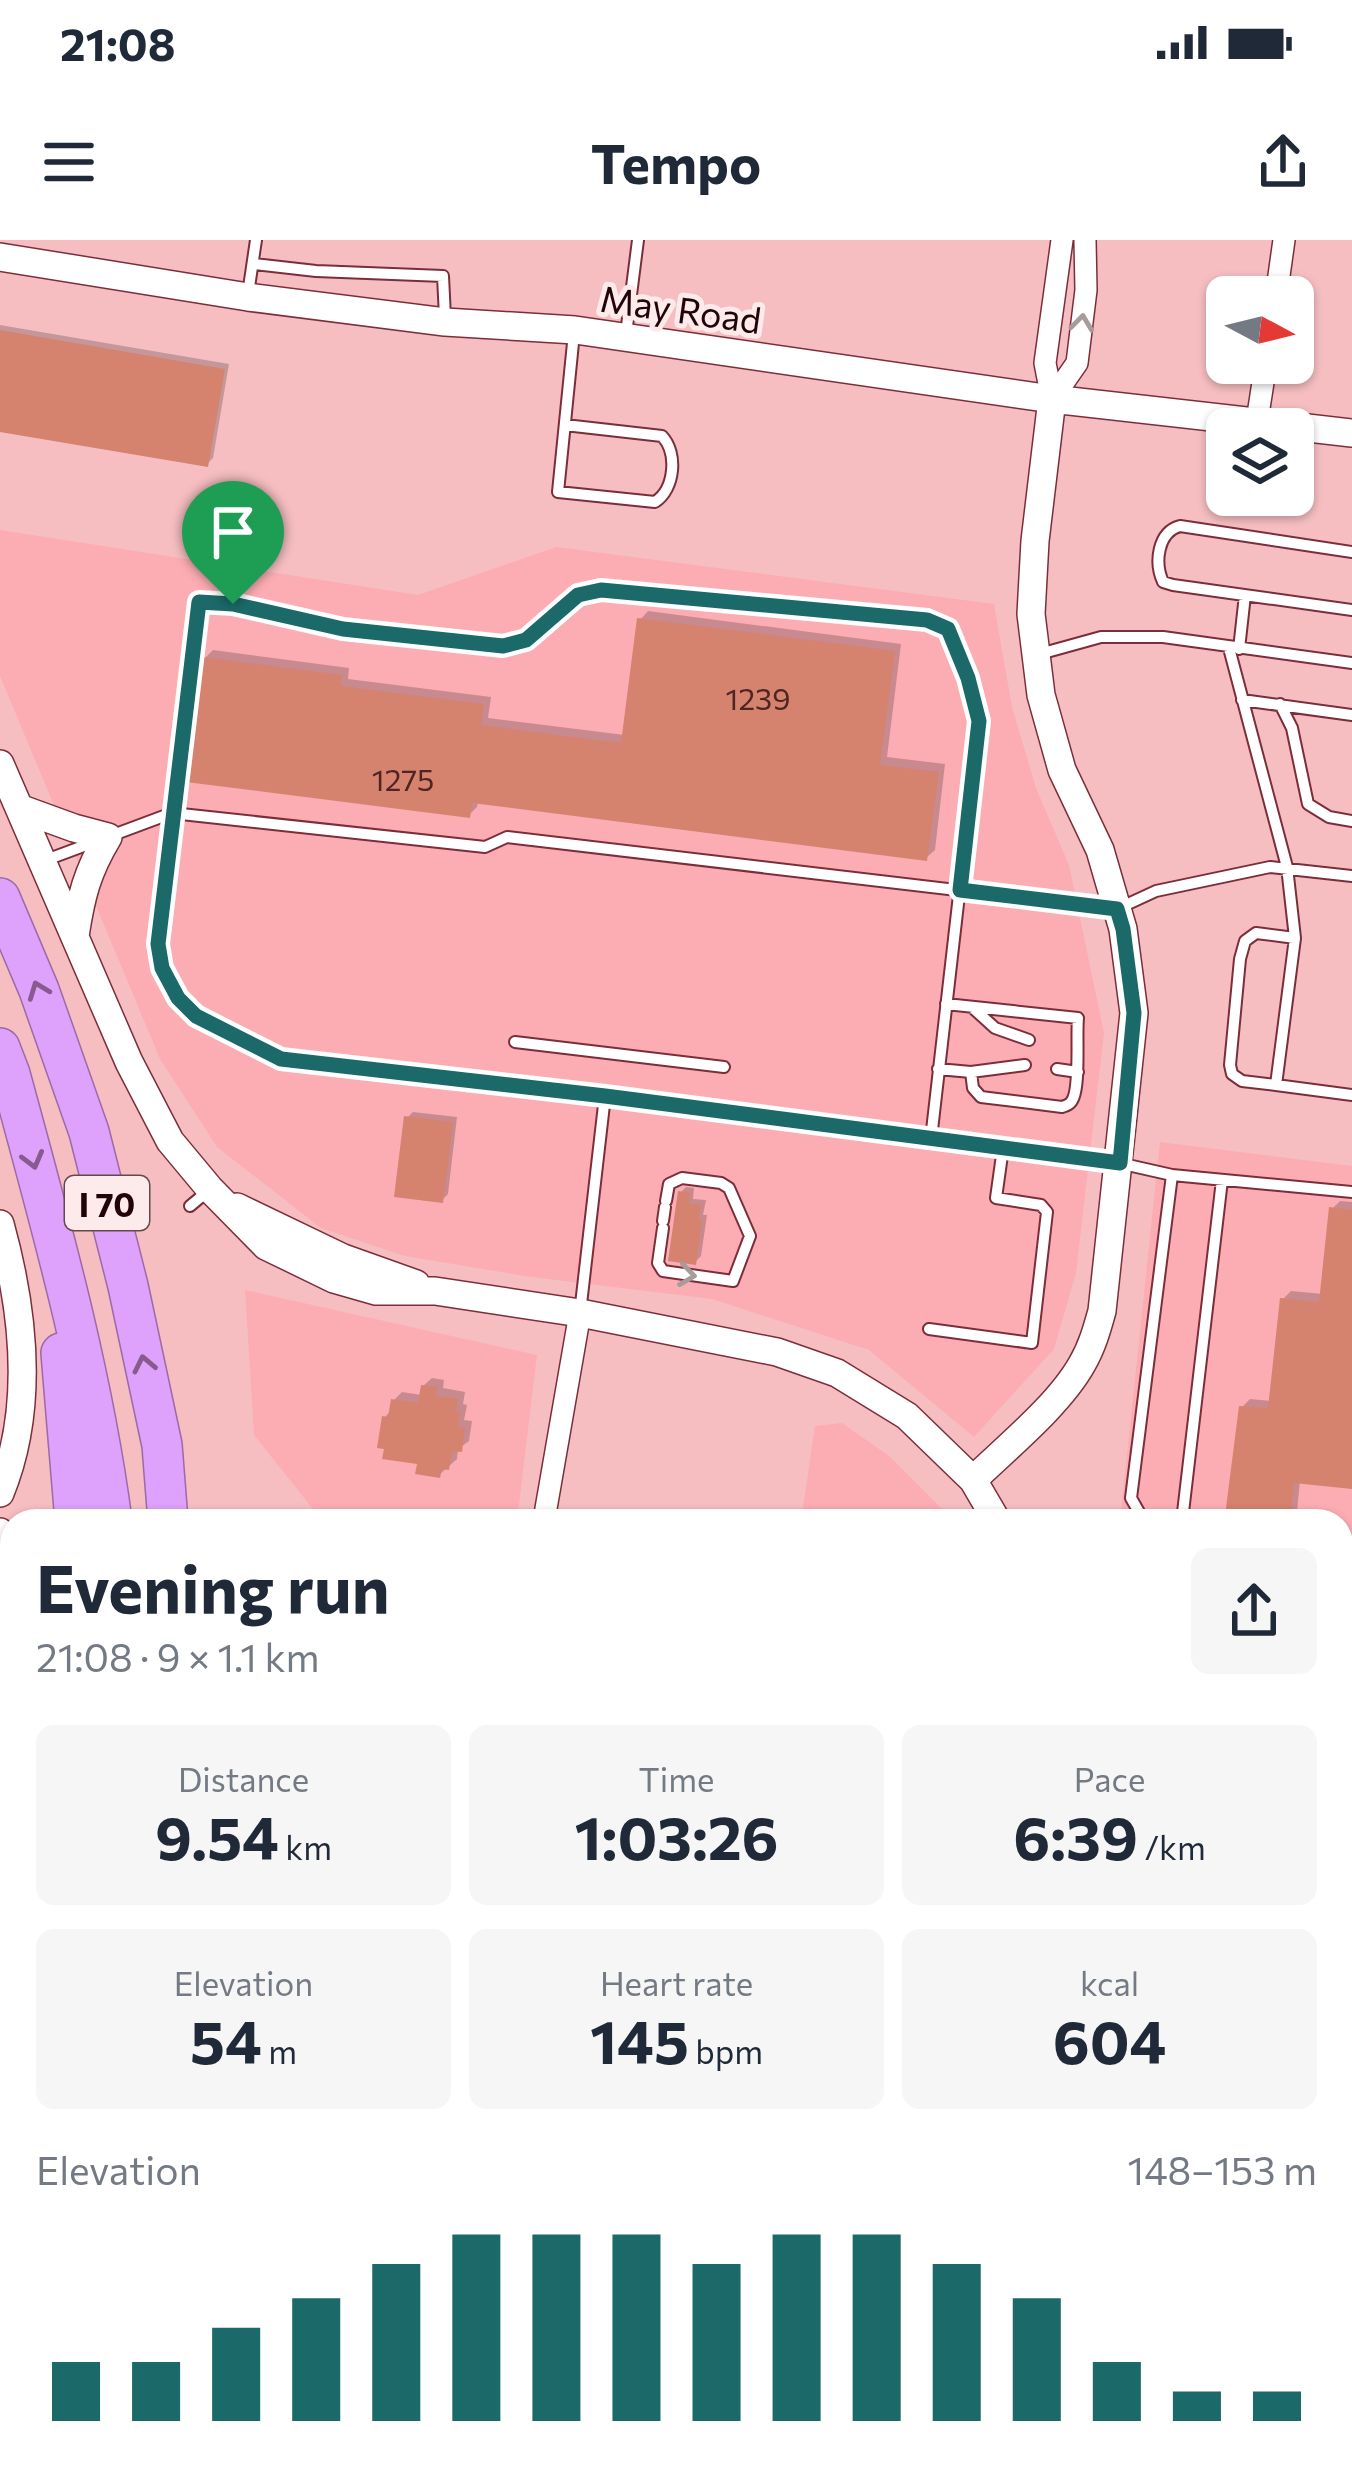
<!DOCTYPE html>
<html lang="en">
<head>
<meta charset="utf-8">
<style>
  body { margin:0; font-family:Commissioner,sans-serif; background:#f6f6f7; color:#1f2937; height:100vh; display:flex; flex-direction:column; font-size:45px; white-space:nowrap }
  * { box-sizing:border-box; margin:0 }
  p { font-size:39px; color:#747a83 }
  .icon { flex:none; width:66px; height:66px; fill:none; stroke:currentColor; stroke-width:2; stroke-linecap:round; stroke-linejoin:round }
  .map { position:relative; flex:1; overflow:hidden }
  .details { position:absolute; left:0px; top:1269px; width:1353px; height:972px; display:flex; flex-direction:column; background:#fff; border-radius:36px 36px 0 0; box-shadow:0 3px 9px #0004 }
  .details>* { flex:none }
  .needle { width:78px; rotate:97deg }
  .controls { position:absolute; left:1206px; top:36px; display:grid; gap:24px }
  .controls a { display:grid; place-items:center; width:108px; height:108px; border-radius:18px; background:#fff; box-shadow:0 3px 9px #0004; font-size:60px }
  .pin { position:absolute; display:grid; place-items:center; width:102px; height:102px; color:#fff; margin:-123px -51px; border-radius:50% 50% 50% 0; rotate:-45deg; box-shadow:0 0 12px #0007 }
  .pin .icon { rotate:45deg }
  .round { display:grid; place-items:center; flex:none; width:126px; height:126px; border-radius:18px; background:#f6f6f7 }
  .head { display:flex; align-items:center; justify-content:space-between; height:204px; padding:0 36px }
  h1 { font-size:66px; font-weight:700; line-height:90px }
  .metrics { display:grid; grid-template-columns:repeat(3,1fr); gap:18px; height:204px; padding:12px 36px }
  .metrics div { display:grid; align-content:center; border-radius:18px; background:#f6f6f7; text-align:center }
  .metrics b { font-size:60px; font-weight:700 }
  .metrics small { font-size:33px; font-weight:400 }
  .metrics p { font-size:33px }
  .chart { height:336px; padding:24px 36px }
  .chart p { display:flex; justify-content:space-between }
  .chart svg { width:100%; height:216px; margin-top:12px; stroke:#1b6968; stroke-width:6 }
  .status { display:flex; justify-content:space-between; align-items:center; height:84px; padding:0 60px; background:#fff; direction:ltr }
  .status svg { height:33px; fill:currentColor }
  header { display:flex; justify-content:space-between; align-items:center; height:156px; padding:0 36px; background:#fff; font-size:54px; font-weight:700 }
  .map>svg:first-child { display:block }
</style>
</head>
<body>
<div class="status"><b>21:08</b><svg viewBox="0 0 49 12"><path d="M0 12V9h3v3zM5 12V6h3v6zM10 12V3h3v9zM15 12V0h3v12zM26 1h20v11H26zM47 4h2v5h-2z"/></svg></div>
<header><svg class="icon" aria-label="menu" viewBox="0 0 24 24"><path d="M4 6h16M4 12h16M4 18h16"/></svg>Tempo<svg class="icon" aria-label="share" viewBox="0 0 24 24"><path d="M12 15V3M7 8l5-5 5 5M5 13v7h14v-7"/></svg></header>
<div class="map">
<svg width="1352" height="2241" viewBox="0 0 1352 2241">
  <rect width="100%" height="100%" fill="#f6bec1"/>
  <path fill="#fcadb3" d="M0,290L418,355L556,307L994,364L1012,467L1036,548L1069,625L1104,793L1076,1033L1054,1109L974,1197L869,1110L712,1059L531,1037L405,1016L321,988L217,907L160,819L0,436Z
    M1160,902L1352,926V1834L1341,1837V1281H1120Z
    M245,1050L537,1115L517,1281H356L313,1269L254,1195Z
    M842,1183L889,1216L943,1270L948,1281H801L815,1186Z
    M1352,1944V2241H984L991,2229H1341V1946Z
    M441,2229H682L683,2241H436Z
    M693,2229H903L896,2241H699Z"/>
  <path fill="#0003" d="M0,85L229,124L213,218L207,224L0,188Z
    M648,371L901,404L887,517L945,524L935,610L926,618L478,561L477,567L469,575L204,419L213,410L349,428L348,439L491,457L488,478L625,495L640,380Z
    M413,872L457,877L448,954L442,960L407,878Z
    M686,947L694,948L693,959L706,960L703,975H707L701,1016L695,1022L680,953Z
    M1340,961L1352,962V1246L1300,1240L1297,1272L1289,1280L1242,1167L1250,1159L1272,1161L1283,1059L1291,1051L1323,1054L1332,969Z
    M432,1138L444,1140L443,1148L465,1152L463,1164L467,1165L464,1180L472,1181L469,1201L458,1209L457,1219L439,1235L420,1221L385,1177L392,1169L394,1160L402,1152L422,1155L423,1146Z
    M1032,2229H1060L1057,2241H1028Z"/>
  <path fill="#d5826f" d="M0,90L225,129L208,227L0,192Z
    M637,378L895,411L880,525L939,532L927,621L472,563L470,578L186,542L202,417L342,435L341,446L484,464L481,485L621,503Z
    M404,876L453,882L443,963L394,957Z
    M678,951L690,953L689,964L701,965L699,980H702L696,1025L668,1021Z
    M1329,967L1352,970V1249L1294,1243L1290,1281L1225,1276L1239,1166L1268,1168L1280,1058L1319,1062Z
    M421,1145L437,1147L436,1156L458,1159L456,1172H460L458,1187L465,1188L462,1212L452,1211L449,1230L442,1229L440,1238L415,1234L417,1224L382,1219L384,1209L377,1208L382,1176L388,1177L391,1159L418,1163Z"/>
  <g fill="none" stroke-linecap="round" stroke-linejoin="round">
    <defs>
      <path id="service" d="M254,24L316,31L443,36L445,77
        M248,54L256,0
        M626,94L638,0
        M565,185L662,196C678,213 675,249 655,262L558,252L574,93
        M1352,312L1180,286C1158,292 1154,322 1163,342L1173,345L1352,370
        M1229,408L1287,627L1295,698L1276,845L1352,855
        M1239,409L1245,355
        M1036,415L1101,397H1163L1352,423
        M1242,460L1352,475
        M1280,464L1292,488L1308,564L1329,577L1352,581
        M46,620L172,573L158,704L162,728L178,758L196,776L281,819L605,856L1119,923L1172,935L1131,1258L1144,1281
        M974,769L995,788L1029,800
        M515,802L724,827
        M938,829L971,832L973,848L981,857L1062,867C1065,866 1069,865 1071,862C1081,851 1076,796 1078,778L946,764
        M1057,829L1078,832
        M971,832L1025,825
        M1276,845L1242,841L1232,834L1230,825L1240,719L1245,701L1256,693L1295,698
        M931,899L979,481L968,438L948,389L927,380L601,349L578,355L526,400L503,406L343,389L233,364L199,361L172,573L485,607L507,597L1117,669L1156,651L1270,627L1352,636
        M1172,935L1352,952
        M190,966L208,951
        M663,981L665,967
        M663,988L658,1023L663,1031L733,1041L750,996L729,948L721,943L682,938L669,944L666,961
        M580,1073L605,856
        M929,1089L1032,1103L1047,972L1041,965L996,958L1003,908
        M1182,1281L1222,940
        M1341,1358L1347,1307
        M1341,1648L1352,1651
        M664,2229L665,2241
        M735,2229L736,2241
        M453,2241L458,2229
        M561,2241L566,2229
        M1016,2241L1020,2229"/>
      <path id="minor" d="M1276,57L1284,0
        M1052,159L1077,123L1086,50L1085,0
        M1052,159L1045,123L1062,0
        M1257,181L1266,123
        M551,1281L544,1280L580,1073"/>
      <path id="tertiary" d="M0,17L248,57L445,82L575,90L1052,159L1352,193
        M0,524L129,822L170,901L210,949L266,1006L334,1039L376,1051H435L580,1073L777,1112L837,1133L907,1176L973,1240L997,1281
        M19,568L74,588L108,597C87,632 81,656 75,696
        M237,967L343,1018L416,1044
        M0,984C24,1071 35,1168 0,1253
        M973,1240C1007,1207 1059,1165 1082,1124C1092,1107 1097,1089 1102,1071L1134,773L1123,689L1100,610L1062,530L1041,455L1031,374L1035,301L1052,159
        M0,1292L12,1322
        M0,1481L12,1443"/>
      <path id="secondary" d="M926,2241L932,2229
        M969,2241L975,2229"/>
      <path id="primary" d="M1341,1877L1352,1874
        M0,1908L12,1909
        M1341,1917L1352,1914
        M0,1954L12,1956"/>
      <path id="motorway" d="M0,658L39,750L89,892L128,1046L162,1205L168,1281
        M0,808L10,834C50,982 92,1129 112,1281
        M61,1113L75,1281
        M0,1602L12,1598
        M67,2241L68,2229
        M119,2241L120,2229
        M314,2241L320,2229"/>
    </defs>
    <use href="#service" stroke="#7b2e39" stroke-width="14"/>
    <use href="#minor" stroke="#7b2e39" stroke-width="24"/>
    <use href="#tertiary" stroke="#7b2e39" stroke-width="30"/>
    <use href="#secondary" stroke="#7b2e39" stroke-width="33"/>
    <use href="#primary" stroke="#9c6aa7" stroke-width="36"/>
    <use href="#motorway" stroke="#9c6aa7" stroke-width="42"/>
    <use href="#service" stroke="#fff" stroke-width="10"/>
    <use href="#minor" stroke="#fff" stroke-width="21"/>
    <use href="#tertiary" stroke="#fff" stroke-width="27"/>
    <use href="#secondary" stroke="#fff" stroke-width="30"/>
    <use href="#primary" stroke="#ebc7fd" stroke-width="33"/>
    <use href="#motorway" stroke="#dea1fc" stroke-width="39"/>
  </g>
  <defs><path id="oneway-chevron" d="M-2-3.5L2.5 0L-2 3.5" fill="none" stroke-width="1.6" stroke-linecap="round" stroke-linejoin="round" transform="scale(3)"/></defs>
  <g stroke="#a79b9c">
    <use href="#oneway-chevron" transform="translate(1082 83) rotate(-83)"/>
    <use href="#oneway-chevron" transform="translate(687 1035) rotate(8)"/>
  </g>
  <g stroke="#895a8e">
    <use href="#oneway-chevron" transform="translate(38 750) rotate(-111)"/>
    <use href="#oneway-chevron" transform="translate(33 920) rotate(75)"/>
    <use href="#oneway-chevron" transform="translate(144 1124) rotate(-102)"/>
  </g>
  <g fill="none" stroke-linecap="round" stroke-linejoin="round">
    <defs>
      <path id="route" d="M601,350L927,380L948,389L968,438L979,481L960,650L1117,669L1123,689L1134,773L1120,923L605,856L281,819L196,776L178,758L162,728L158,704L199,362L233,364L343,389L503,406L526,400L578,355Z"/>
    </defs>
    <use href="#route" stroke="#fff" stroke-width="24"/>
    <use href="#route" stroke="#1b6968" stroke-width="15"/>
  </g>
  <g text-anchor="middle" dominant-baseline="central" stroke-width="10" stroke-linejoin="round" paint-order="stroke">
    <g font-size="30" fill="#4f2422">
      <text x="758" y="457">1239</text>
      <text x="403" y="538">1275</text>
    </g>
    <rect fill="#fdeaeb" stroke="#64494c" stroke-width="3" x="65" y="936" width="84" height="54" rx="9"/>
    <g font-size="33" font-weight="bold" fill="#220408">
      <text x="107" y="963">I 70</text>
    </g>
    <g font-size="36" fill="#220408" stroke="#fdeaeb">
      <text transform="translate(681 68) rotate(8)">May Road</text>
    </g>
  </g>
</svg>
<div class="controls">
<a><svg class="needle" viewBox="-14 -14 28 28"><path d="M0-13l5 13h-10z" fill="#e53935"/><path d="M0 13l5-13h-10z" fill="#747a83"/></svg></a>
<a><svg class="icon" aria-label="layers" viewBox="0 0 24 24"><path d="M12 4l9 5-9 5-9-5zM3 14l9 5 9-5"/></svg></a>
</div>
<div class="pin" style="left:233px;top:364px;background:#1e9e55"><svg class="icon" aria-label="arrive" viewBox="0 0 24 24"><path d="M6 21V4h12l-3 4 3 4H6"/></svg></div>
<section class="details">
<div class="head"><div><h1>Evening run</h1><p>21:08 · 9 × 1.1 km</p></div><a class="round"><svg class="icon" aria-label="share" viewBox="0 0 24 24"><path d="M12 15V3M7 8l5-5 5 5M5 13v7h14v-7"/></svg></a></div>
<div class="metrics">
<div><p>Distance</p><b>9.54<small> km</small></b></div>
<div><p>Time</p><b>1:03:26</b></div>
<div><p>Pace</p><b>6:39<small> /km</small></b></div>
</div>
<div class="metrics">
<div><p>Elevation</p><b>54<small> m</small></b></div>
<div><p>Heart rate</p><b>145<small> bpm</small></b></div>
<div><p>kcal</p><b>604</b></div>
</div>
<div class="chart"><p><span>Elevation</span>148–153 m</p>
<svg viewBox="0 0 160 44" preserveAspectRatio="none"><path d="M5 44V32M15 44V32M25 44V25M35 44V19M45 44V12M55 44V6M65 44V6M75 44V6M85 44V12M95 44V6M105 44V6M115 44V12M125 44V19M135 44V32M145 44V38M155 44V38"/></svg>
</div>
</section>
</div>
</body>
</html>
